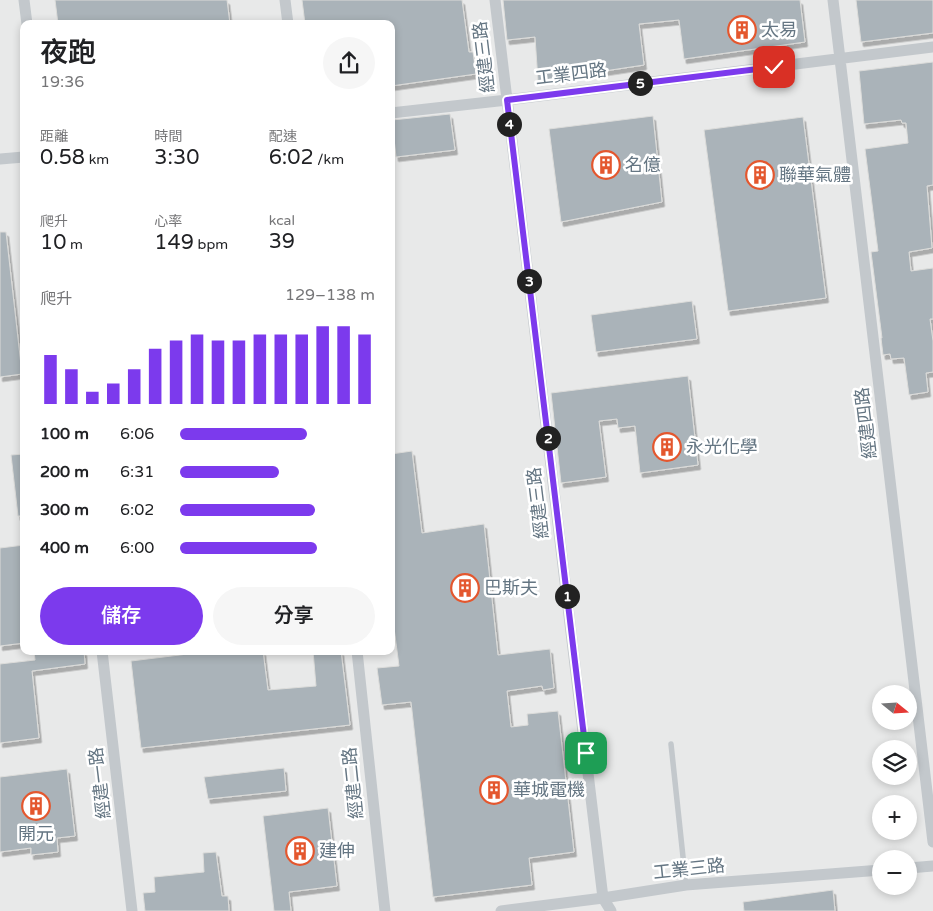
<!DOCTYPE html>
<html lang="zh-TW">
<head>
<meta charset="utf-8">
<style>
  body { margin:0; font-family:"Varela Round","Noto Sans TC",sans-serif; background:#f6f6f6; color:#202124; height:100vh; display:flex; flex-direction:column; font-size:19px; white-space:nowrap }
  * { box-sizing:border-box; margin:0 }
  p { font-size:16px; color:#757577 }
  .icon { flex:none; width:28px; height:28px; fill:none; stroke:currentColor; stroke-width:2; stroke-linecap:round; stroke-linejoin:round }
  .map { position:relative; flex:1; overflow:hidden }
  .drawer { position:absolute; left:20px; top:20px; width:375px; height:635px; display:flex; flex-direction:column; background:#fff; border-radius:10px; box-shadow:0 2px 8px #0003 }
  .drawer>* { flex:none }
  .needle { width:32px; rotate:108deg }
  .buttons { position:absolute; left:872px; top:685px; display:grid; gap:10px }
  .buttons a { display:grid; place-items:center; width:45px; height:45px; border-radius:50%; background:#fff; box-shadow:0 2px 8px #0003; font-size:25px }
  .pin { position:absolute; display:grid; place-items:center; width:42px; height:42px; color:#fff; margin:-21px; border-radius:10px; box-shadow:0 2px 8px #0006 }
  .km { position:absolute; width:25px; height:25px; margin:-12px; border-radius:50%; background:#222; color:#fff; font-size:14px; line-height:25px; text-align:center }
  .round { display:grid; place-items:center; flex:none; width:52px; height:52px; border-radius:26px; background:#f6f6f6 }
  .head { display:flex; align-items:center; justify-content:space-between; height:85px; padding:0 20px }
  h1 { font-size:28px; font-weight:600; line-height:38px }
  .figures { display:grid; grid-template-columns:repeat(3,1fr); gap:8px; height:85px; padding:5px 20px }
  .figures div { display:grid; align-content:center }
  .figures b { font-size:21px; font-weight:600 }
  .figures small { font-size:14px; font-weight:400 }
  .figures p { font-size:14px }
  .chart { height:140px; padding:10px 20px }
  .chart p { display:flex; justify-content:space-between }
  .chart svg { width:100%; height:90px; margin-top:5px; stroke:#7c3aed; stroke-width:6 }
  .button { display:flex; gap:10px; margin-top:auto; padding:10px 20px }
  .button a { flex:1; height:58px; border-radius:30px; background:#7c3aed; color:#fff; font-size:20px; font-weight:600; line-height:58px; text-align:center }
  .button a+a { background:#f6f6f6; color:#202124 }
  ul { padding:0 20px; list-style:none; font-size:16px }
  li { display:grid; grid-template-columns:80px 60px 1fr; align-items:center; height:38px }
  li i { height:12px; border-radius:6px; background:#7c3aed }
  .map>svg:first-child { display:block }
</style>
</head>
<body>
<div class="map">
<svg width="933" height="911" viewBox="0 0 933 911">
  <defs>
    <filter id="shadow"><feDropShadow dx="2.5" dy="4.5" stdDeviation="0" flood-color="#0004"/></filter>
  </defs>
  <rect width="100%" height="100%" fill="#fafaf8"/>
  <path fill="#e8e9e9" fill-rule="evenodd" d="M0,0H933V911H0ZM24,24H391V651H24ZM881,694H909V721H881ZM881,749H909V776H881ZM881,804H909V831H881ZM881,859H909V886H881Z"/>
  <path fill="#aab3b9" stroke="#dcdcda" filter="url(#shadow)" d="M55,0H227L230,24H58Z
    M302,0H462L469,52H473L476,74L391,86V24H305Z
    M503,0H800L805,42L684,59L679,20L639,24L644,65L538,81L535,37L507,40Z
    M856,0H933V33L861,42Z
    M933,62V185L927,186L932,248L909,252L911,271L933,268V319H930L933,341V372L926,373L928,392L909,395L904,358L891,359L890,354L883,355L881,338H882L871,252L878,251L865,149L908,143L906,123H902L901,120L864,124L859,71Z
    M450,114L455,150L396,157L392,120Z
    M653,116L662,202L561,222L549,129Z
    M803,117L826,298L728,311L704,130Z
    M0,232H6L22,374L0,377Z
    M692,301L697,339L596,352L591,315Z
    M688,376L698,465L640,473L635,426L618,428L617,419L599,421L606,477L561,483L551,393Z
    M412,451L422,533L484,524L498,655L550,649L554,688L543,690L542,686L507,691L511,727L528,725L527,714L558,711L574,852L529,858L532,885L433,897L411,702L382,705L377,668L399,666L391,605V454Z
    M24,454V516H18L11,455Z
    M24,545V643L0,646V548Z
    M34,651H84L85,664L32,671L39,738L0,743V664L35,660Z
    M212,651H263L268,690L316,686L313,651H341L350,725L141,748L131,661Z
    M284,768L286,791L208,799L204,777Z
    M67,769L75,836L57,838L58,852L31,855V848L0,852V777Z
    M328,808L337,886L289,892L291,911H274L263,816Z
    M216,852L222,896H228L229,911H145L143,893L155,892L154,877L204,872L203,853Z
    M833,890L835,911H744L743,902Z"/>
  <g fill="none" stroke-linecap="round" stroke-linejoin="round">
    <path stroke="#c3c8cc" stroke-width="5.5" d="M671,744L686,885"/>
    <path stroke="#c3c8cc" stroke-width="11" d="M24,0L27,24
      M285,0L288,24
      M495,0L603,898L611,911
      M833,0L933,842
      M391,113L507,100L933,47
      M0,159L24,157
      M102,651L132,911
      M357,651L385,911
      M909,868L933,866
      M501,911L603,898L686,885L881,870"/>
  </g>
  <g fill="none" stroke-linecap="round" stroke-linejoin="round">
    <defs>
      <path id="route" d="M586,753L507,100L774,67"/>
    </defs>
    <use href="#route" stroke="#fff" stroke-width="10"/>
    <use href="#route" stroke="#7c3aed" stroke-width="6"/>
  </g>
  <defs>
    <symbol id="building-ring" viewBox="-11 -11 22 22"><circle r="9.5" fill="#fff" stroke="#e4572e" stroke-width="1.5"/><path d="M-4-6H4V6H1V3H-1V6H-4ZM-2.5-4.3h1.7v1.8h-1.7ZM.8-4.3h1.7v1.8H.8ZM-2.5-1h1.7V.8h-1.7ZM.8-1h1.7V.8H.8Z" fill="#e4572e"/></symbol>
  </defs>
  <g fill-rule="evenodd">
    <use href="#building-ring" x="726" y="14" width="32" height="32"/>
    <use href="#building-ring" x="590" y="149" width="32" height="32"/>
    <use href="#building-ring" x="744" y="159" width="32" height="32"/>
    <use href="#building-ring" x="651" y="431" width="32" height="32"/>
    <use href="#building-ring" x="449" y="572" width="32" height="32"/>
    <use href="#building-ring" x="478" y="774" width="32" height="32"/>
    <use href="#building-ring" x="20" y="790" width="32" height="32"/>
    <use href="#building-ring" x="284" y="835" width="32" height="32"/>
  </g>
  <g text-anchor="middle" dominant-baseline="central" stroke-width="5" stroke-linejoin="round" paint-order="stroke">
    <g font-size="18" fill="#657683" stroke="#fff" text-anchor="start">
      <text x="761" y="30">太易</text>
      <text x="625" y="165">名億</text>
      <text x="779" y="175">聯華氣體</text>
      <text x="686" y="447">永光化學</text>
      <text x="484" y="588">巴斯夫</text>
      <text x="513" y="790">華城電機</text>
      <text x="36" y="834" text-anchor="middle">開元</text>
      <text x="319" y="851">建伸</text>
    </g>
    <g font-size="18" fill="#657683" stroke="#fff">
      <text transform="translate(484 57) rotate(-97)">經建三路</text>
      <text transform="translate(571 74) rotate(-7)">工業四路</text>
      <text transform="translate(866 423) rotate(-97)">經建四路</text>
      <text transform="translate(538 503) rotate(-97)">經建三路</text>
      <text transform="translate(100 783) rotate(-97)">經建一路</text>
      <text transform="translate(353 783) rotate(-96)">經建二路</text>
      <text transform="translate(689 869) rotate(-6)">工業三路</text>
    </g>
  </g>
</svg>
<div class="buttons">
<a><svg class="needle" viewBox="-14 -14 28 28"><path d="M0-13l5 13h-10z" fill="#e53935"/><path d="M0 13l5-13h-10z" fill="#757577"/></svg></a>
<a><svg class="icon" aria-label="layers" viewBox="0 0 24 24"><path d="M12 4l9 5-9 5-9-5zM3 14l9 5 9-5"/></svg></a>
<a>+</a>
<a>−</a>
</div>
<div class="pin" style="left:586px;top:753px;background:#1e9e55"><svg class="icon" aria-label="arrive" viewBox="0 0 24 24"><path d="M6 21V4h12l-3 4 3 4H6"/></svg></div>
<div class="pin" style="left:774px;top:67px;background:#d93025"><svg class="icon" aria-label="check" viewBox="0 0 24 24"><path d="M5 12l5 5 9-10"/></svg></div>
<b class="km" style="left:567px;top:596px">1</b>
<b class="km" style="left:548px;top:438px">2</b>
<b class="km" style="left:529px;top:281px">3</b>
<b class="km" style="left:509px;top:124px">4</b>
<b class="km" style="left:640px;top:83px">5</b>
<section class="drawer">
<div class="head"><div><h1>夜跑</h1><p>19:36</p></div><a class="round"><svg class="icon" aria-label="share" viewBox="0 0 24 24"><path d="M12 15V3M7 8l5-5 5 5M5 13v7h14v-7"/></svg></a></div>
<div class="figures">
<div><p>距離</p><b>0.58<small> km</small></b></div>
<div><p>時間</p><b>3:30</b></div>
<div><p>配速</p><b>6:02<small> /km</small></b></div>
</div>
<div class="figures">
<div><p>爬升</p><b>10<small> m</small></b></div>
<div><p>心率</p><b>149<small> bpm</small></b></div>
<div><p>kcal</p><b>39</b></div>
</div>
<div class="chart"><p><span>爬升</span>129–138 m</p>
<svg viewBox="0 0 160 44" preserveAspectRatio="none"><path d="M5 44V20M15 44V27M25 44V38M35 44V34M45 44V27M55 44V17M65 44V13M75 44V10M85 44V13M95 44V13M105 44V10M115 44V10M125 44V10M135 44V6M145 44V6M155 44V10"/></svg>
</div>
<ul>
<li><b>100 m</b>6:06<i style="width:65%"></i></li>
<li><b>200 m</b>6:31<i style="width:51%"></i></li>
<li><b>300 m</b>6:02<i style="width:69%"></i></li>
<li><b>400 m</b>6:00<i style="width:70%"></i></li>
</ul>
<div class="button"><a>儲存</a><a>分享</a></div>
</section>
</div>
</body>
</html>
